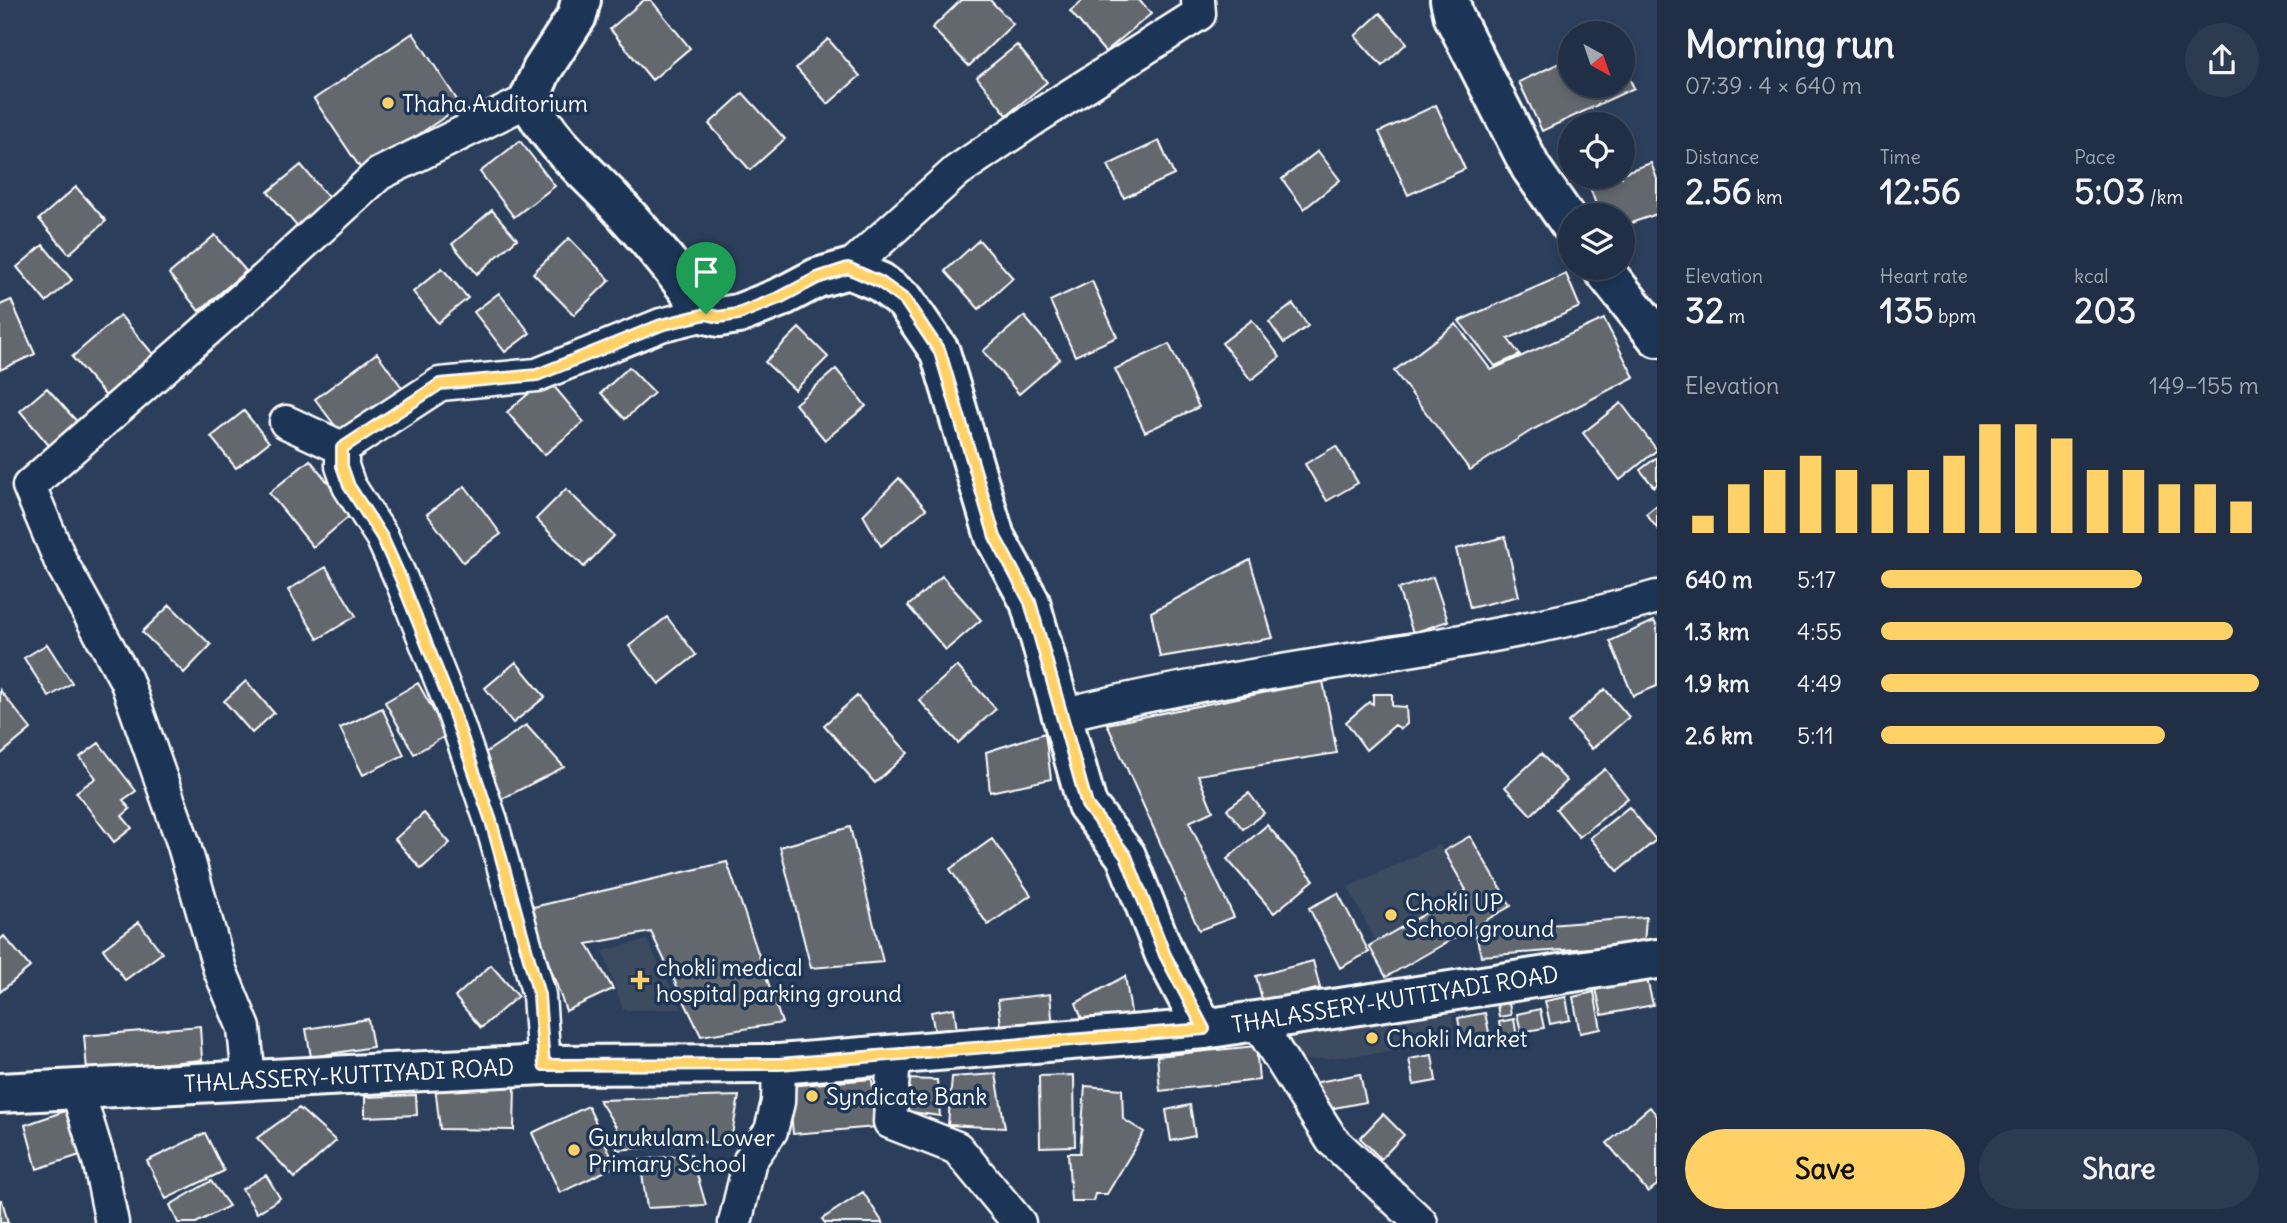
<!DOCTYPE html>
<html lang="en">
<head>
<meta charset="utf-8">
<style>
  body { margin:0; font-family:Delius,sans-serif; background:#2d3b50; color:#f1f3f6; height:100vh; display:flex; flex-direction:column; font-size:26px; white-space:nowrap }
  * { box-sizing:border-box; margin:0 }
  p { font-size:23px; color:#a2a9b3 }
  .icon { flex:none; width:38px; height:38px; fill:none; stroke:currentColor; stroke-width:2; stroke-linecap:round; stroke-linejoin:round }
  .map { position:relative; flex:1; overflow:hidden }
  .panel { display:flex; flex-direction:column; background:#202f45; width:630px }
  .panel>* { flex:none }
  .needle { width:46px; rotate:140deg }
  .tools { position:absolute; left:1558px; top:21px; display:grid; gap:14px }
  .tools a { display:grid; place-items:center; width:77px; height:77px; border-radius:50%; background:#202f45; box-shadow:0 4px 10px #0003,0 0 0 2px #3d4a5e; font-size:35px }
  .pin { position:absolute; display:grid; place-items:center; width:60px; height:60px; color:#fff; margin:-72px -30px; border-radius:50% 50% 50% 0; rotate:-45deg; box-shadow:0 0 7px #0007 }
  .pin .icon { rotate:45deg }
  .round { display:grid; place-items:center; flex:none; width:74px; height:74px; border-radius:37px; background:#2d3b50 }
  .overview { display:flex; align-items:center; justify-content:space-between; height:119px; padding:0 28px }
  h1 { font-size:38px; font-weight:800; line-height:52px }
  .metrics { display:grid; grid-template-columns:repeat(3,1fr); gap:10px; height:119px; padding:7px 28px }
  .metrics div { display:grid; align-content:center }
  .metrics b { font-size:35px; font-weight:800 }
  .metrics small { font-size:19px; font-weight:400 }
  .metrics p { font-size:19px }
  .chart { height:196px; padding:14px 28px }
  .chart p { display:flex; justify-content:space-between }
  .chart svg { width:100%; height:126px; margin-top:7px; stroke:#ffd166; stroke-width:6 }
  .action { display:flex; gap:14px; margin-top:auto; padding:14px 28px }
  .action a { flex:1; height:80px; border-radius:42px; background:#ffd166; color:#111; font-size:28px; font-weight:800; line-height:80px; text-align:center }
  .action a+a { background:#2d3b50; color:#f1f3f6 }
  ul { padding:0 28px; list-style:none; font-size:23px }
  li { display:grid; grid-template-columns:112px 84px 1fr; align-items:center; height:52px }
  li i { height:18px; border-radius:9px; background:#ffd166 }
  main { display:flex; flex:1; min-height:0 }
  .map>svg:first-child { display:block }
</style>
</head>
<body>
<main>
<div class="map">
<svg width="1657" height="1223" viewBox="0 0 1657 1223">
  <rect width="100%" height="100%" fill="#2b3f5c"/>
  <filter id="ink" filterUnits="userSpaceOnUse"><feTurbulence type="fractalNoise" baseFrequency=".0143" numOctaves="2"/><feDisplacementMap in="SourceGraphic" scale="14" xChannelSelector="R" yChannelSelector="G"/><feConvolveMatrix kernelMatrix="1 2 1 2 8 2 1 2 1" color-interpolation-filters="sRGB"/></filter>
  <g filter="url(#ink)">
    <path fill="#3c4b61" d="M1439,845L1464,891L1375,940L1348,887Z
      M647,940L682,1009L623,1010L603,951Z
      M1452,1015L1455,1045L1291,1062L1289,1032Z"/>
    <path fill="#63686e" stroke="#fff" stroke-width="2" d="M644,0H651L690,48L652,80L610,29Z
      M961,0H990L1013,24L969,66L932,28Z
      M1083,0H1139L1151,14L1105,52L1070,11Z
      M1380,13L1407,43L1382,66L1355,36Z
      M413,33L461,106L363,172L314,99Z
      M828,39L860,76L828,104L796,68Z
      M1017,45L1047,82L1007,115L977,77Z
      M1570,58V86H1622V63L1634,88L1542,131L1519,82Z
      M743,93L785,139L750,170L709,124Z
      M1436,105L1465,169L1408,195L1379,132Z
      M520,141L555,186L514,217L480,172Z
      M1159,141L1174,175L1124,198L1108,165Z
      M1318,151L1340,180L1304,209L1282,179Z
      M1651,163L1657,179V214L1622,226V215H1600L1589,185L1612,177H1622V173Z
      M301,165L333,203L300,230L268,192Z
      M76,187L106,221L69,254L39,219Z
      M492,210L517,239L477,274L452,244Z
      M215,235L246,271L199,311L169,274Z
      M569,238L610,280L574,315L533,273Z
      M979,240L1013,278L979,309L945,271Z
      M43,245L72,280L46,302L17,267Z
      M442,268L468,298L438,323L413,292Z
      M1566,274L1580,307L1508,339L1520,355L1495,366L1459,321Z
      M1092,281L1117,337L1075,356L1050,301Z
      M499,293L530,333L505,352L474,312Z
      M11,300L35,354L0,370V305Z
      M1293,304L1308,326L1284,343L1269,322Z
      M120,315L159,361L111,402L72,357Z
      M1024,316L1060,359L1019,394L983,351Z
      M1604,319L1634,377L1532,430L1470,470L1394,371L1456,324L1491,370Z
      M1252,320L1280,357L1251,380L1222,343Z
      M799,328L828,357L795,390L765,362Z
      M1169,344L1199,407L1145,432L1115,369Z
      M377,353L403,389L342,435L315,399Z
      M629,367L654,393L625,419L601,393Z
      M836,369L866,406L825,440L795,404Z
      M547,378L584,422L544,455L507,412Z
      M47,388L80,425L52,449L20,411Z
      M1621,403L1657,450L1620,480L1583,433Z
      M244,411L269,442L236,468L211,437Z
      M1336,446L1358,483L1327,501L1305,464Z
      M1657,457V484L1654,487L1640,470Z
      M310,460L353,513L313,547L269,493Z
      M899,478L926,509L881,546L863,515Z
      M465,486L501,534L463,562L427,514Z
      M566,489L614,536L584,567L536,519Z
      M1657,505V528L1646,514Z
      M1505,537L1519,596L1470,608L1456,549Z
      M1250,560L1273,638L1160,657L1151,612Z
      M326,567L356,616L318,639L288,590Z
      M942,576L981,620L946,650L908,606Z
      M1433,577L1448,621L1413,633L1398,589Z
      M170,605L211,645L184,673L142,632Z
      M667,617L696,655L659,684L629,646Z
      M1654,621L1657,627V686L1633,696L1610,641Z
      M47,644L72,683L49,697L24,658Z
      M516,662L545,697L513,723L485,688Z
      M957,666L996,709L958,743L919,700Z
      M246,681L274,713L252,733L224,701Z
      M1323,681L1337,753L1198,775L1213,811L1189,822L1234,917L1199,930L1107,724Z
      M418,683L447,735L414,754L385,702Z
      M1605,689L1629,717L1592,749L1568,722Z
      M0,690L31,729L0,755Z
      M1373,694H1392V706L1406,707L1407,724L1401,729L1395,725L1366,750L1346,722L1369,702L1373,704Z
      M857,696L908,753L875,783L824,725Z
      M382,708L404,755L363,775L340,728Z
      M526,725L564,767L502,799L482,755Z
      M1045,733L1051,779L990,792L986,752Z
      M99,743L136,791L123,800L130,809L122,816L132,828L114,842L76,792L96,778L80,757Z
      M1541,754L1567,781L1531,815L1505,787Z
      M1605,769L1628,798L1579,837L1556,809Z
      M1249,793L1264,813L1243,829L1227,809Z
      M1629,807L1656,840L1618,871L1590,838Z
      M424,813L450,843L421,869L395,839Z
      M1267,825L1314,880L1274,913L1227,859Z
      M850,827L883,962L811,968L780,847Z
      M1470,836L1511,906L1386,977L1369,946L1466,890L1444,851Z
      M992,839L1031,895L988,925L950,869Z
      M727,862L782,1023L701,1036L651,932L587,944L613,989L566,1011L529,908Z
      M1338,893L1369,952L1340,968L1309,908Z
      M1646,917L1644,944L1481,956L1475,931Z
      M139,922L162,953L125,980L103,949Z
      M4,936L30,967L0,992V940Z
      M1313,961L1320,988L1263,1003L1256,976Z
      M491,965L518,996L481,1028L455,997Z
      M1125,976L1132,1018L1085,1027L1076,1003Z
      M1647,979L1653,1005L1602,1015L1596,989Z
      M1594,992L1601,1029L1580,1033L1573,997Z
      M1050,994L1053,1029L1002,1035L998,1000Z
      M1566,997L1570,1020L1550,1024L1545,1001Z
      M1509,1002L1511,1015L1499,1017L1497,1004Z
      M954,1008L957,1031L935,1034L931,1012Z
      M1540,1009L1544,1028L1521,1032L1517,1014Z
      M1485,1013L1490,1037L1462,1042L1458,1018Z
      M368,1019L373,1047L311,1057L306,1029Z
      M1514,1019L1518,1043L1503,1046L1499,1022Z
      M200,1026L202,1060L87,1070L84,1036Z
      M1256,1046L1259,1080L1160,1091L1157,1056Z
      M1432,1055L1436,1081L1414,1085L1409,1059Z
      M996,1074L1005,1128L948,1125L952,1077Z
      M1360,1074L1366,1102L1318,1111L1313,1083Z
      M1074,1075L1075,1146L1040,1147L1039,1076Z
      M872,1079L876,1127L793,1134L789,1086Z
      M901,1079L937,1080L940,1116L898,1110Z
      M515,1084L514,1130L440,1129L435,1086Z
      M1085,1086L1122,1089L1123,1119L1144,1132L1107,1194H1095L1093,1201H1071L1068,1153H1080Z
      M416,1095L417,1115L365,1117V1097Z
      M739,1096L731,1140L617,1150L616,1127L599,1100Z
      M1190,1105L1195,1136L1171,1141L1166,1110Z
      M588,1106L616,1166L560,1193L532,1133Z
      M1650,1107L1657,1116V1185L1648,1192L1607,1143Z
      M299,1108L336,1141L295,1178L257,1138Z
      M68,1110L83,1154L37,1169L25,1125Z
      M1383,1114L1404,1135L1381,1159L1360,1138Z
      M205,1133L224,1171L166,1199L147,1161Z
      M691,1154L706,1205L647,1208L640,1160Z
      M266,1175L280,1198L257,1213L242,1189Z
      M211,1181L229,1206L196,1223H178L170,1205Z
      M863,1192L883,1223H825L822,1219Z
      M0,1200H2L8,1223H0Z"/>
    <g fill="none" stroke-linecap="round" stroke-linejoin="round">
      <defs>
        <path id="street" d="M848,269L957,171L1038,116L1199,14L1198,0
          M286,422L342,448
          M1062,715C1258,665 1462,653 1657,597
          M1256,1020L1332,1140L1421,1223
          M894,1054L890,1122L957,1148L1019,1223
          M544,1065L539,995L491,821L451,705L401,579L382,537L349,486L342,466V448L440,384L537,375L661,325L706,314
          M249,1080L244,1028L220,970L183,842L126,680L61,562L29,486L265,279L379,174L529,100
          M77,1089L100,1164L112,1223
          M735,1223L750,1160L771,1131L778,1102L779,1064"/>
        <path id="secondary" d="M581,0L577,16L542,70L529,100C548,139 581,167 611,198C645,235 677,272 706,314L719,317L738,314L781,297L817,278L848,269L880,282L905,301L940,352L995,537L1030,602L1087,805L1126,856L1165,955L1204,1029
          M1450,0L1454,17L1531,168L1570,224
          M1602,268L1657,337"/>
        <path id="primary" d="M0,1093L544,1065L779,1064L1204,1029L1657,959"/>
      </defs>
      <use href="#street" stroke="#fff" stroke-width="37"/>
      <use href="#secondary" stroke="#fff" stroke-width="44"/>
      <use href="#primary" stroke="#fff" stroke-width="44"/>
      <use href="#street" stroke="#1d3557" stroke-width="32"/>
      <use href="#secondary" stroke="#1d3557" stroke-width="38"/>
      <use href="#primary" stroke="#1d3557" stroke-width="38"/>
    </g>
  </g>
  <g fill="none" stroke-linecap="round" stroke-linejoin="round" filter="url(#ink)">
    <defs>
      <path id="route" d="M848,268L880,282L905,300L940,352L995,537L1030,602L1087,805L1126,856L1165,955L1204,1029L779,1064L544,1065L539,995L491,821L451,705L401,579L382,537L349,486L342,466V448L440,384L537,375L661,325L706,314L719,317L738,314L781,297L817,278Z"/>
    </defs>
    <use href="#route" stroke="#fff" stroke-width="14"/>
    <use href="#route" stroke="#ffd166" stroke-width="9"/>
  </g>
  <g fill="#ffd166" stroke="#1d3557" stroke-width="2.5">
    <circle cx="388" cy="103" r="7"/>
    <circle cx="1391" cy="915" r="7"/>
    <path d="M636.5 969.5h7v7h7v7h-7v7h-7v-7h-7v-7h7z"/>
    <circle cx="1372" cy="1038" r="7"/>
    <circle cx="812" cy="1096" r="7"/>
    <circle cx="574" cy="1150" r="7"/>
  </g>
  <g text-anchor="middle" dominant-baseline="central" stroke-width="7" stroke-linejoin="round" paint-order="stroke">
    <g font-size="23" fill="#fff" stroke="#1d3557" text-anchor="start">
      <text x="402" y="103">Thaha Auditorium</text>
      <text x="1405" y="902">Chokli UP<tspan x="1405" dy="26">School ground</tspan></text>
      <text x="656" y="967">chokli medical<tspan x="656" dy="26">hospital parking ground</tspan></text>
      <text x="1386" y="1038">Chokli Market</text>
      <text x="826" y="1096">Syndicate Bank</text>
      <text x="588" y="1137">Gurukulam Lower<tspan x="588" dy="26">Primary School</tspan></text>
    </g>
    <g font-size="23" fill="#fff" stroke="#1d3557">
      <text transform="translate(1395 999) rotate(-9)">THALASSERY-KUTTIYADI ROAD</text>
      <text transform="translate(349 1075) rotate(-3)">THALASSERY-KUTTIYADI ROAD</text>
    </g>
  </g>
</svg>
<div class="tools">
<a><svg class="needle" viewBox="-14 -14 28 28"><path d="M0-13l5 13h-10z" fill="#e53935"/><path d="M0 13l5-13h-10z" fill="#a2a9b3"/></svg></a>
<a><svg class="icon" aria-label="locate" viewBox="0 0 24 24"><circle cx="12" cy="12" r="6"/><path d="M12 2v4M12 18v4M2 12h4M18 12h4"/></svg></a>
<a><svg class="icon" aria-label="layers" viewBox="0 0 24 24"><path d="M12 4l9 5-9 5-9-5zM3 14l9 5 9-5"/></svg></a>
</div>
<div class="pin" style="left:706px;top:314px;background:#1e9e55"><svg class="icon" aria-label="arrive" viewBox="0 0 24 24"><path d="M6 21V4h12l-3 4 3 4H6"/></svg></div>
</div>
<section class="panel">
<div class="overview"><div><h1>Morning run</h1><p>07:39 · 4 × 640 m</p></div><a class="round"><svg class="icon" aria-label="share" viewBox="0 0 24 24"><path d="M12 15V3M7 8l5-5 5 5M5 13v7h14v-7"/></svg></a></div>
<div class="metrics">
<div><p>Distance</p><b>2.56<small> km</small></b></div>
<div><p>Time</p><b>12:56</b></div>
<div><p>Pace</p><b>5:03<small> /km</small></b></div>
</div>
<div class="metrics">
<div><p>Elevation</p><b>32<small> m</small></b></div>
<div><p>Heart rate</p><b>135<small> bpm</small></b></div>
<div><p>kcal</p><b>203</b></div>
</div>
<div class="chart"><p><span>Elevation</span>149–155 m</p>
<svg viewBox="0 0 160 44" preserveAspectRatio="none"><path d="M5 44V38M15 44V27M25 44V22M35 44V17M45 44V22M55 44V27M65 44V22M75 44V17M85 44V6M95 44V6M105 44V11M115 44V22M125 44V22M135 44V27M145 44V27M155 44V33"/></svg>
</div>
<ul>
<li><b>640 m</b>5:17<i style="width:69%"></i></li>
<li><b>1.3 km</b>4:55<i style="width:93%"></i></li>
<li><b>1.9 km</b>4:49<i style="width:100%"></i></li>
<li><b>2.6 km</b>5:11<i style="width:75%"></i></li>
</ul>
<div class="action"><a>Save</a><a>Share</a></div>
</section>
</main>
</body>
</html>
